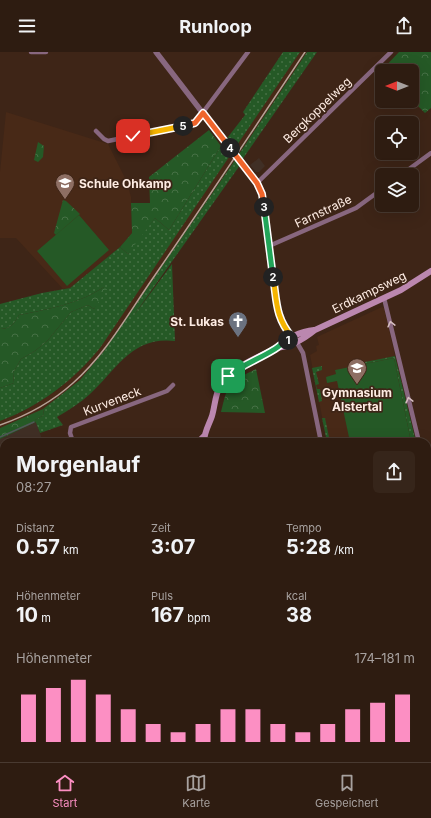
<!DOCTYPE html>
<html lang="de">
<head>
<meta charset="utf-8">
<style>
  body { margin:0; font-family:Inter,sans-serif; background:#36251a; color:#f1f3f6; height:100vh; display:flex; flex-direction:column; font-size:15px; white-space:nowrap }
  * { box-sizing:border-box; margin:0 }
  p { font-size:13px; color:#a7a19f }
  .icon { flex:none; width:22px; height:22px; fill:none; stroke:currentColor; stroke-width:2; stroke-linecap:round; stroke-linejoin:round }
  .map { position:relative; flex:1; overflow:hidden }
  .sheet { position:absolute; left:0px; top:386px; width:431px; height:324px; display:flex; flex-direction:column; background:#2e1c11; border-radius:12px 12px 0 0; box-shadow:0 4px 16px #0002,0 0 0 1px #493a31 }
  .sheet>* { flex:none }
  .needle { width:26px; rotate:270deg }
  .buttons { position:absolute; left:375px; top:12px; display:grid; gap:8px }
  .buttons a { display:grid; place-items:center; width:44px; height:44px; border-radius:6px; background:#2e1c11; box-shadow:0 4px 16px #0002,0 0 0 1px #493a31; font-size:20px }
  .pin { position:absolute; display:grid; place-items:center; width:34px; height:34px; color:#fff; margin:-17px; border-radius:8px; box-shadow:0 2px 6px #0006 }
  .km { position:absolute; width:20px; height:20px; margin:-10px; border-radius:50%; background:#222; color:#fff; font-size:11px; line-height:20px; text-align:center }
  .round { display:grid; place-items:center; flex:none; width:42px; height:42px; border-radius:6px; background:#36251a }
  .summary { display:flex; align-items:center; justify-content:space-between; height:68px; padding:0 16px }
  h1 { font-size:22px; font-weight:700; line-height:30px }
  .figures { display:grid; grid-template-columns:repeat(3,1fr); gap:6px; height:68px; padding:4px 16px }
  .figures div { display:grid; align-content:center }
  .figures b { font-size:20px; font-weight:700 }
  .figures small { font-size:11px; font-weight:400 }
  .figures p { font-size:11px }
  .chart { height:112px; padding:8px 16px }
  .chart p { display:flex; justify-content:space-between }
  .chart svg { width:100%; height:72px; margin-top:4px; stroke:#fc8fc3; stroke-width:6 }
  header { display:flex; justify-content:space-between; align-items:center; height:52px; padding:0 16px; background:#2e1c11; font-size:18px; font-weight:700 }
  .dock { display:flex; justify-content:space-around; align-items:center; height:56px; border-top:1px solid #493a31; background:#2e1c11; font-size:11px; color:#a7a19f }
  .dock a { display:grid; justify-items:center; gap:2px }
  .dock .selected { color:#fc8fc3 }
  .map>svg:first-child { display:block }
</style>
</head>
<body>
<header><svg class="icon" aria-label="menu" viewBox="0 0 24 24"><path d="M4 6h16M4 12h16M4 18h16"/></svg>Runloop<svg class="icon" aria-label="share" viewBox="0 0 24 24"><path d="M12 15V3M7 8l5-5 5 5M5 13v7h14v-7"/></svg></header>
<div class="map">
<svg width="431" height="710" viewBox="0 0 431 710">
  <defs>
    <pattern id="grass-dots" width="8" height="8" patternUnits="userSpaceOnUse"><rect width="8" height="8" fill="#255926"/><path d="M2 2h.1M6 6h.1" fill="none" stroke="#467145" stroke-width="1.8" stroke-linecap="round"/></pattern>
    <pattern id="park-crowns" width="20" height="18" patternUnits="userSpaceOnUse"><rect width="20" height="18" fill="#255926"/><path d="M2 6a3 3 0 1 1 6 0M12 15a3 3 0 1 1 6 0" fill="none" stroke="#467145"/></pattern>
  </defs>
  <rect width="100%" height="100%" fill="#3e2517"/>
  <path fill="#402f25" d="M259,106L265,114L259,120H256L250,113Z
    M36,370L43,390H4V455L0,457V387Z"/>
  <path fill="#482917" d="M300,0H307L233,111L104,299L80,328L54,349L43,357L27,365L0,376V369L24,359L50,343L60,336L89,309Z
    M6,60L108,92L127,130L131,145L132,181L120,195L70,236L63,237L16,186H0V120Z
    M382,255L384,256L395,304H394L411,390H327L310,303L317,299L316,294L319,293L317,285Z"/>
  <path fill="url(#grass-dots)" d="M283,0H300L100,296C73,329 40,354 0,369V336L14,331L13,321L21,307L35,299L48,288L71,260L88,253L94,257L104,235C78,252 49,257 19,263C14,272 10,277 0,277V252L42,241L70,236L120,195L128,202L135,190L155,166L169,178L221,94L245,63L243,60Z
    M307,0H317L244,105L238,116L132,266L172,212L175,289C132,284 117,317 90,342C80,351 69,358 57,365L63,373L40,381L35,368L44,363L43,357L80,328L104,299L233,111Z
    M395,304L416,390H411L394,306L350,315V313Z
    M322,314V318L316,320L319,332L316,333L317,337H320L322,349L319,350L312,316Z
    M322,366H325L330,390H327Z
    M367,706H384L412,710H395Z"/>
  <path fill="url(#park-crowns)" d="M399,0H431V56L425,61L412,48V19H383L382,18Z
    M209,78L221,94L169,178L155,166L128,202L120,195L132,181L131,151H150L149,125Z
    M38,90L44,94L43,105L38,110L34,108Z
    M59,124H70L69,131H59Z
    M63,148L66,149L80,162L56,183L54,181Z
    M104,235L107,237L94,257L88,253L71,260L48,288L35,299L21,307L13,321L14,331L0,336V277C10,277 14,272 19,263C49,257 78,252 104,235Z
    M256,317L265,361L221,360C229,328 228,331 256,317Z
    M43,357L44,363L35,368L36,370L0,387V376Z
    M427,654L431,668V710H412L384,706H427Z
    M0,671H4V701H0Z"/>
  <path fill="#255926" d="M79,163L109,198L67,234L37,199Z
    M394,306L411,390H350L337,329L327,331L326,325L336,322L335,318Z"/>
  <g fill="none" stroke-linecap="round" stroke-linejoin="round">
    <path stroke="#515658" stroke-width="1.5" d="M0,385L34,370"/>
    <path stroke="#88677f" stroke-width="4.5" d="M31,0H46
      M96,79L104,87L108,89L195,71L248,0
      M401,123L431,101
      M257,131L391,0
      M269,194L356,156L382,137
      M384,246L419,390
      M296,289L303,301L321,390
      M73,390L70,381L71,375L167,339L173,333
      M427,422L431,438
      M427,505L431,490
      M0,521L4,519
      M0,550H4
      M427,573L431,574
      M0,592L4,644
      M427,634L431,633
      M352,706L380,710"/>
    <path stroke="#88677f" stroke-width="5.5" d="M156,0L225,90
      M241,111L257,131L262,142L278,259L284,274L295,288"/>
    <path stroke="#bb87af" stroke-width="6" d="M276,296C289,295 304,287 315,278L401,238L431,219
      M198,390L204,384
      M204,390C204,380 209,373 212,364C215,354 215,343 220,334C228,317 259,305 276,296C285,287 301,279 314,278
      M0,465L4,463
      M427,469L431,470"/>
    <path stroke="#f1afe2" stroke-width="7" d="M308,706L336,710
      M13,710C88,704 171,704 246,710"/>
    <path stroke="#b5a196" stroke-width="1.5" d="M0,373C26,364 52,350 73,331C106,302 128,262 153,226C205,151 255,75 305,0"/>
    <path stroke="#88677f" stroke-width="4.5" d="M203,710L211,706"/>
    <path stroke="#88677f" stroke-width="5.5" d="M225,90L241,111"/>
  </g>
  <defs><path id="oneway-chevron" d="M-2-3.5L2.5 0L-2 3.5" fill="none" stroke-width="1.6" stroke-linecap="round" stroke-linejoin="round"/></defs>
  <g stroke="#d5bdc0">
    <use href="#oneway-chevron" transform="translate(391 272) rotate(-104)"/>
    <use href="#oneway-chevron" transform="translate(409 348) rotate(-104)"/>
  </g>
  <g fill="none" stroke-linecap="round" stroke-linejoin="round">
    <defs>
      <path id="split-1" d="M228,324C244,312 259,307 275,297C280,294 283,290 288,288"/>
      <path id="split-2" d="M273,225C277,249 275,265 292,285L288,288"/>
      <path id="split-3" d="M264,155L273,225"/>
      <path id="split-4" d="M230,96L257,131L262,142L264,155"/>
      <path id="split-5" d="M183,74L195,71L203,61L230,96"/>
      <path id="split-6" d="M133,84L183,74"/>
    </defs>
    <use href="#split-1" stroke="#fff" stroke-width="8"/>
    <use href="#split-2" stroke="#fff" stroke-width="8"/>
    <use href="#split-3" stroke="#fff" stroke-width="8"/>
    <use href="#split-4" stroke="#fff" stroke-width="8"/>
    <use href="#split-5" stroke="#fff" stroke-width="8"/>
    <use href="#split-6" stroke="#fff" stroke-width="8"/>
    <use href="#split-1" stroke="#22a559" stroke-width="5"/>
    <use href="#split-2" stroke="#f5b400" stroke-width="5"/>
    <use href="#split-3" stroke="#22a559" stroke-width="5"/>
    <use href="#split-4" stroke="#f0652b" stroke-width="5"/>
    <use href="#split-5" stroke="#f0652b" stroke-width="5"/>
    <use href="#split-6" stroke="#f5b400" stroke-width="5"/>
  </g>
  <defs>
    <symbol id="school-pin" viewBox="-11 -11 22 30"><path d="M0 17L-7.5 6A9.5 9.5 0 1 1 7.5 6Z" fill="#8d6e63" stroke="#3e2517"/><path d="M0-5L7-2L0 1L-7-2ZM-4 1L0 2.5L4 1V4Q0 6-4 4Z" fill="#fff"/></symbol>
    <symbol id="church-pin" viewBox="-11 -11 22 30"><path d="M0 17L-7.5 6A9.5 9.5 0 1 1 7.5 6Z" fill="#6b7280" stroke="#3e2517"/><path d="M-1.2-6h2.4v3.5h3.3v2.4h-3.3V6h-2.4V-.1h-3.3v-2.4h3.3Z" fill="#fff"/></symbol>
  </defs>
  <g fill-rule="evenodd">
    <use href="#school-pin" x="54" y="120" width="22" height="30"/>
    <use href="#church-pin" x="227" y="258" width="22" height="30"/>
    <use href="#school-pin" x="346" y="305" width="22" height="30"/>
  </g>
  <g text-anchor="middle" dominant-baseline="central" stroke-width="3.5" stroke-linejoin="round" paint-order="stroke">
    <g font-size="12" fill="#feece3" stroke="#3e2517">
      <text transform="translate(317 58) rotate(-44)">Bergkoppelweg</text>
      <text transform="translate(323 159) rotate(-25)">Farnstraße</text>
      <text transform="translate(369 240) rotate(-26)">Erdkampsweg</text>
      <text transform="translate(112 349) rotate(-21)">Kurveneck</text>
    </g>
    <g font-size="12" font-weight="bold" fill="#feece3" stroke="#3e2517" text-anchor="start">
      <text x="79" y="131">Schule Ohkamp</text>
      <text x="224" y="269" text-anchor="end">St. Lukas</text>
      <text x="357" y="340" text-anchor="middle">Gymnasium<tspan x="357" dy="14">Alstertal</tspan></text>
    </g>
  </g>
</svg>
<div class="buttons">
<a><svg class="needle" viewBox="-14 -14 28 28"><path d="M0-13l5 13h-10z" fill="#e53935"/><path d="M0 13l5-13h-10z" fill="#a7a19f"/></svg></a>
<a><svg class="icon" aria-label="locate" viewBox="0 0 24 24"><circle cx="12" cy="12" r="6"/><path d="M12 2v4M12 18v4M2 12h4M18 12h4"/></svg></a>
<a><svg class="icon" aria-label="layers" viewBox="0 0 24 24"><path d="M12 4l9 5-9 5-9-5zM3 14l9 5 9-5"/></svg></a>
</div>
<div class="pin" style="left:228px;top:324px;background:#1e9e55"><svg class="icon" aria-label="arrive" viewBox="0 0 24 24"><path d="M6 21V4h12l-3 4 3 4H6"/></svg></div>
<div class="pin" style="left:133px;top:84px;background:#d93025"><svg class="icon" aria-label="check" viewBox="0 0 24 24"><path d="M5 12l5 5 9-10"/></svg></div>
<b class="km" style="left:288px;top:288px">1</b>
<b class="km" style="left:273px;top:225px">2</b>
<b class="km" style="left:264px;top:155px">3</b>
<b class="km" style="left:230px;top:96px">4</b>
<b class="km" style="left:183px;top:74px">5</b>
<section class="sheet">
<div class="summary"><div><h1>Morgenlauf</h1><p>08:27</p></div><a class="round"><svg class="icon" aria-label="share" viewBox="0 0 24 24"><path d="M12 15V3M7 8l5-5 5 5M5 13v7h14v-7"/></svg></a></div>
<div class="figures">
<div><p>Distanz</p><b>0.57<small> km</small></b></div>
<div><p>Zeit</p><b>3:07</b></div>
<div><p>Tempo</p><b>5:28<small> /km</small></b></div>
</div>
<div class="figures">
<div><p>Höhenmeter</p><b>10<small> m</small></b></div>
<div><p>Puls</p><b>167<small> bpm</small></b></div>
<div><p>kcal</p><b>38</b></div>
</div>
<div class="chart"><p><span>Höhenmeter</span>174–181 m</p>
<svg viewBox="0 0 160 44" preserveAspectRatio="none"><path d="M5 44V15M15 44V11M25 44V6M35 44V15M45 44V24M55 44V33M65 44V38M75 44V33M85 44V24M95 44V24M105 44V33M115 44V38M125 44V33M135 44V24M145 44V20M155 44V15"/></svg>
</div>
</section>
</div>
<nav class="dock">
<a class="selected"><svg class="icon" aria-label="home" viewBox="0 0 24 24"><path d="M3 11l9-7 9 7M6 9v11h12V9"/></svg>Start</a>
<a><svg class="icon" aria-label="map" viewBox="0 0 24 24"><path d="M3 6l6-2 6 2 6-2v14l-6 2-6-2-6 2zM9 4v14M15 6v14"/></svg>Karte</a>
<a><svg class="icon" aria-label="saved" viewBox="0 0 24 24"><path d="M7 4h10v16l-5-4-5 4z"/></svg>Gespeichert</a>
</nav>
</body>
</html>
